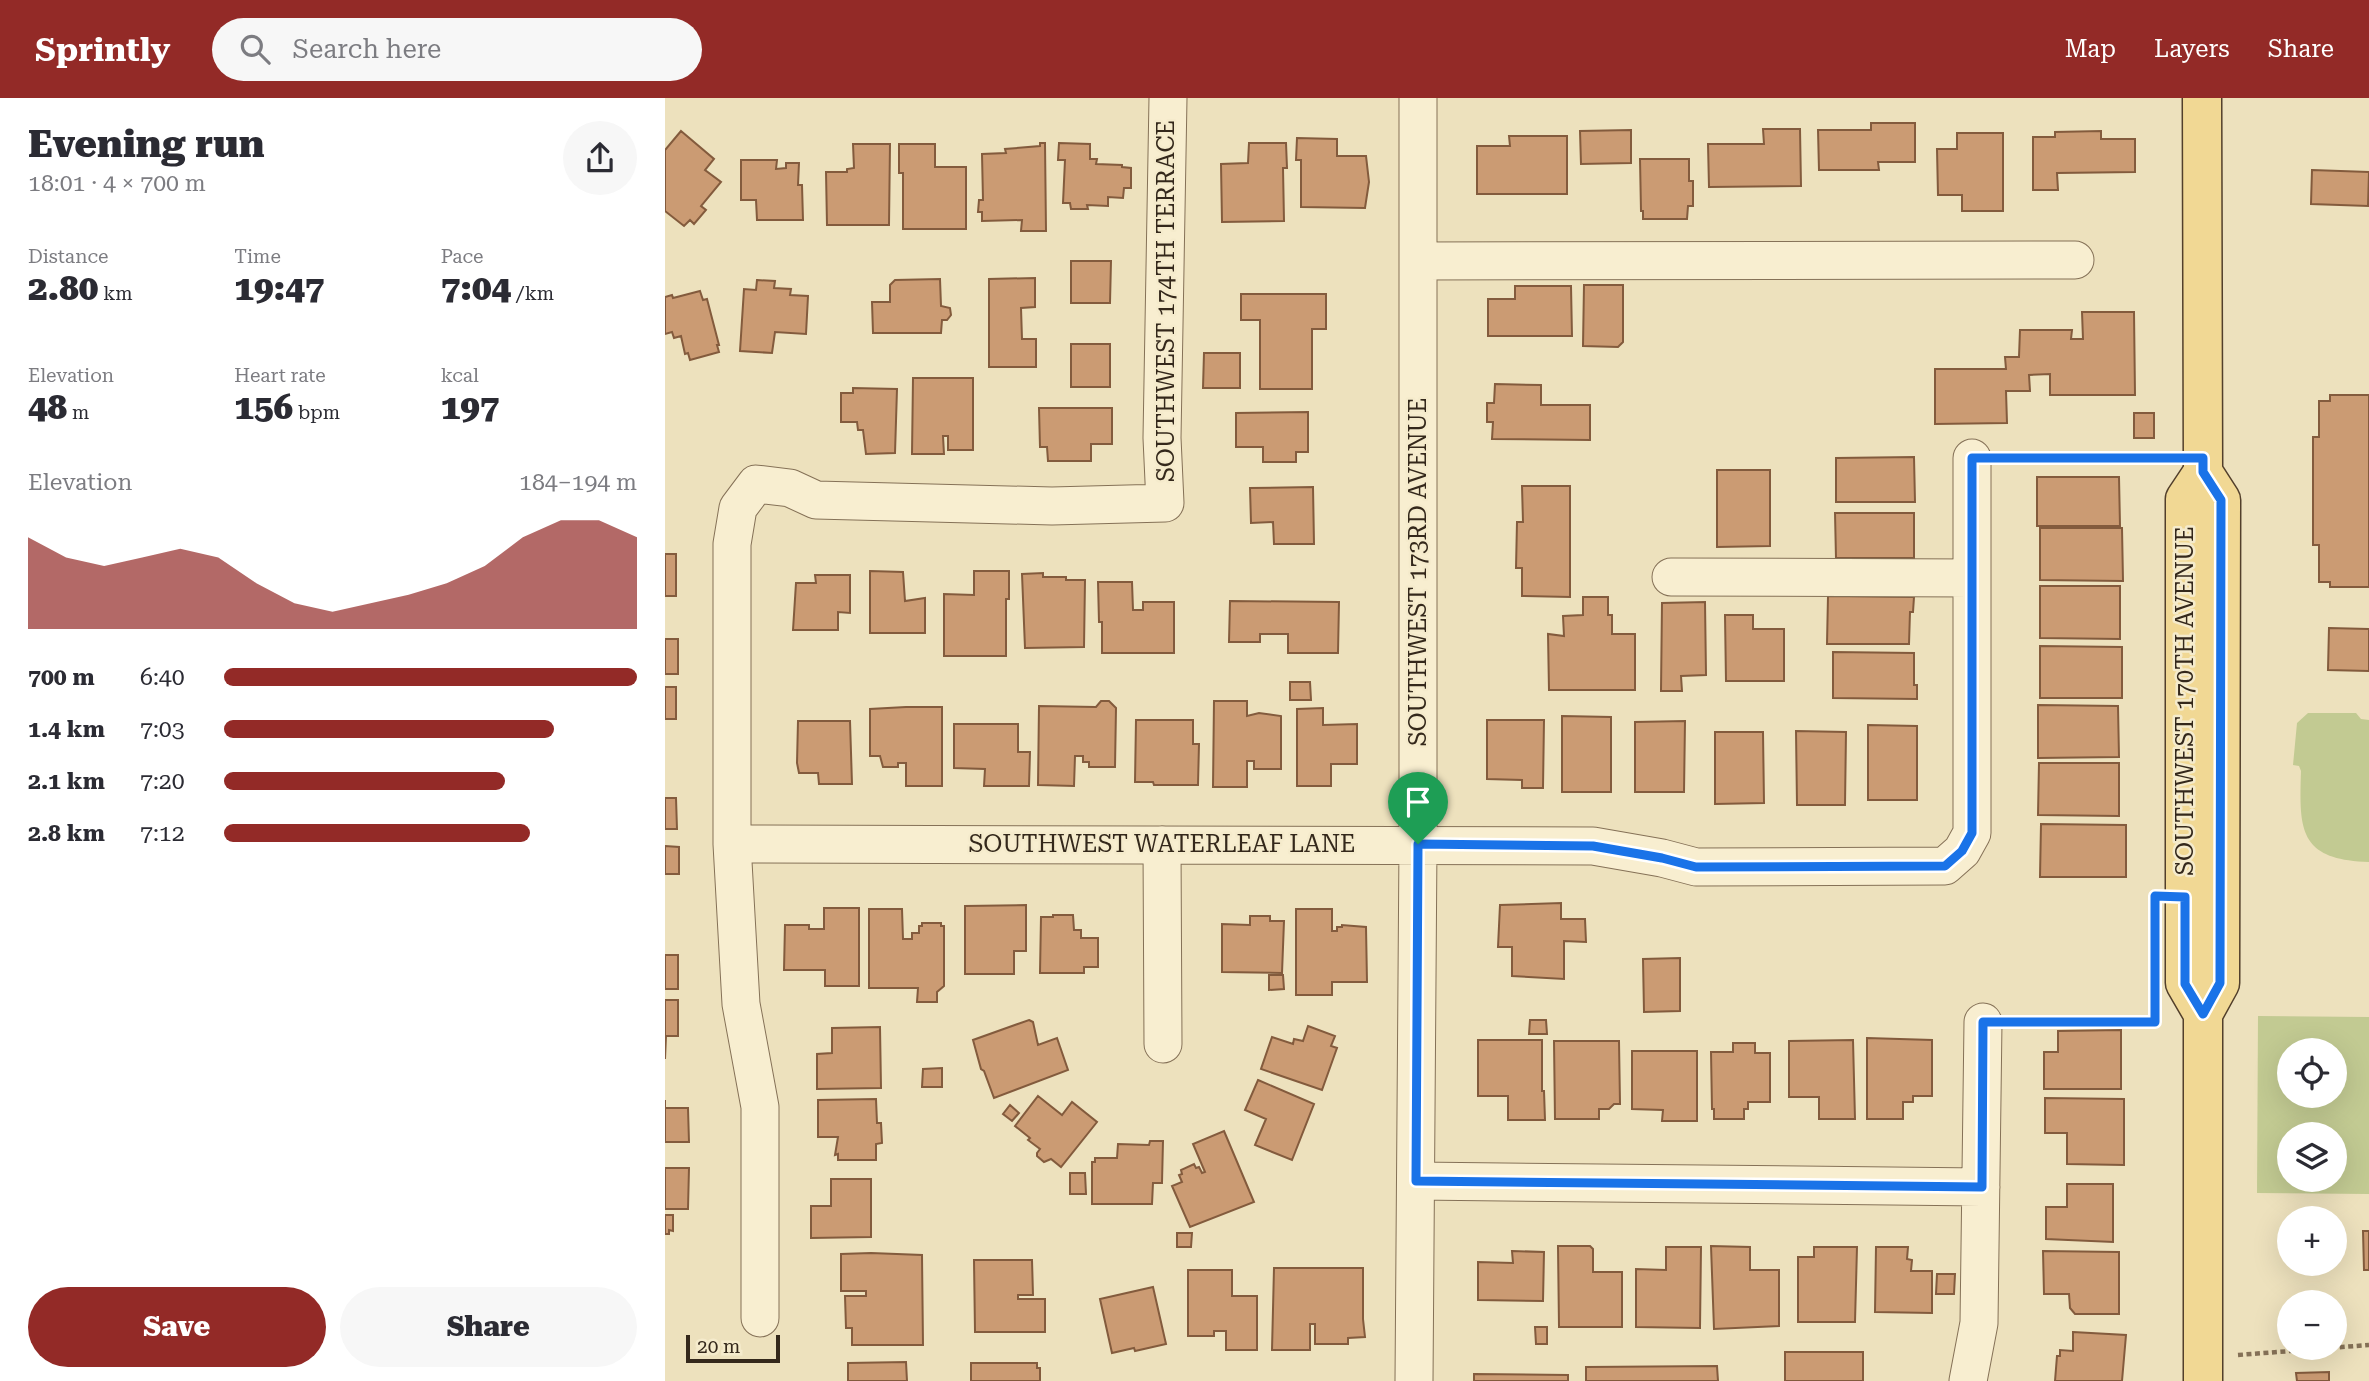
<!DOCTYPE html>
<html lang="en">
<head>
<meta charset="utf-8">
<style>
  body { margin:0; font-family:"Roboto Serif",serif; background:#f7f7f7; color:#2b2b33; height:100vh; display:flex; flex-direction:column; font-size:26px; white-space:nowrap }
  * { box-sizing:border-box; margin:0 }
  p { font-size:23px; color:#7c7c81 }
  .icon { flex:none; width:38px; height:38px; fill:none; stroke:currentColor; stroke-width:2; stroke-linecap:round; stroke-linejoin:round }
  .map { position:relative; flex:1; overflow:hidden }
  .panel { display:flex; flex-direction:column; background:#fff; width:665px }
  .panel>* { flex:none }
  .fabs { position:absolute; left:1612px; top:940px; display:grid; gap:14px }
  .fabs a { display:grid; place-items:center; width:70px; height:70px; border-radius:50%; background:#fff; box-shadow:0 7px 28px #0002; font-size:35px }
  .scale { position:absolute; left:21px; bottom:18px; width:94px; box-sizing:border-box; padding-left:7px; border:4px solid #34281b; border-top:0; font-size:19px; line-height:24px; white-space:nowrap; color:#34281b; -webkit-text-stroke:5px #f5ebcc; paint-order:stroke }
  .pin { position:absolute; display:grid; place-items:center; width:60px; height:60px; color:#fff; margin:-72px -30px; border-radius:50% 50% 50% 0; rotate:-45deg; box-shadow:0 0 7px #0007 }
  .pin .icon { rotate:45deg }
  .round { display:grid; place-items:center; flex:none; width:74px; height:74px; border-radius:37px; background:#f7f7f7 }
  .headline { display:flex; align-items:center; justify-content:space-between; height:119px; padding:0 28px }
  h1 { font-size:38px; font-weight:800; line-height:52px }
  .metrics { display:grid; grid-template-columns:repeat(3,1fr); gap:10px; height:119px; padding:7px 28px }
  .metrics div { display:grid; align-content:center }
  .metrics b { font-size:35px; font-weight:800 }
  .metrics small { font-size:19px; font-weight:400 }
  .metrics p { font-size:19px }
  .chart { height:196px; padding:14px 28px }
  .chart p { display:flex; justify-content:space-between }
  .chart svg { width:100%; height:126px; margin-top:7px; fill:#932a27; opacity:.7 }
  .primary-button { display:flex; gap:14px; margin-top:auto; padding:14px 28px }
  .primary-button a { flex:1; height:80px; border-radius:42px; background:#932a27; color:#fff; font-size:28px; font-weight:800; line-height:80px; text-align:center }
  .primary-button a+a { background:#f7f7f7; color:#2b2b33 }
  ul { padding:0 28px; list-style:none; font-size:23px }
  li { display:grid; grid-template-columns:112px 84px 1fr; align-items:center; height:52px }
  li i { height:18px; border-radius:9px; background:#932a27 }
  header { display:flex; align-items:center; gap:42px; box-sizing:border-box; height:98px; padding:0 35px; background:#932a27; color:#fff }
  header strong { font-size:33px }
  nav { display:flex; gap:38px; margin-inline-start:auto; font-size:24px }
  .search { width:490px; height:63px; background:#f7f7f7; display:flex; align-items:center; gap:18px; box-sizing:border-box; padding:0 24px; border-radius:38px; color:#7c7c81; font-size:26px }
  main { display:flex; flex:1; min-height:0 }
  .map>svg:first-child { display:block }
</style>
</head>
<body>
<header>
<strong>Sprintly</strong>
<div class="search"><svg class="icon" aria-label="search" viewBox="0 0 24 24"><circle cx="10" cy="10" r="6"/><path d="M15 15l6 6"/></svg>Search here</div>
<nav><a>Map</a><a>Layers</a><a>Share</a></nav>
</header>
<main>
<section class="panel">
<div class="headline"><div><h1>Evening run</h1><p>18:01 · 4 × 700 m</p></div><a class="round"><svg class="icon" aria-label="share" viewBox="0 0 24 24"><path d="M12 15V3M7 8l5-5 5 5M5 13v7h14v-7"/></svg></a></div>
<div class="metrics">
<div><p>Distance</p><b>2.80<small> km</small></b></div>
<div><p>Time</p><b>19:47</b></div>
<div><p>Pace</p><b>7:04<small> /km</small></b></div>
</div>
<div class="metrics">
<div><p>Elevation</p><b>48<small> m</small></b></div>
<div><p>Heart rate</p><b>156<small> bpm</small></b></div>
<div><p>kcal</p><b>197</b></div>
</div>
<div class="chart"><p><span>Elevation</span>184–194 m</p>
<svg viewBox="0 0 160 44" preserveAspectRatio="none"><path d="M0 44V12L10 19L20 22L30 19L40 16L50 19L60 28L70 35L80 38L90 35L100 32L110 28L120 22L130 12L140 6L150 6L160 12V44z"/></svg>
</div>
<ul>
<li><b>700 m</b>6:40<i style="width:100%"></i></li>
<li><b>1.4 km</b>7:03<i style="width:80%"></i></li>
<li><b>2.1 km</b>7:20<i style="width:68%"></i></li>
<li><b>2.8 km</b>7:12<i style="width:74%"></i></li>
</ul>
<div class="primary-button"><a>Save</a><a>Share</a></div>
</section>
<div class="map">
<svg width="1704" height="1283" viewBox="0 0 1704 1283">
  <rect width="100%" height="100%" fill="#ede1bd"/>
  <path fill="#c2ca92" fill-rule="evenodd" d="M1643,615H1691L1696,621L1704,622V764C1634,762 1634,732 1636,673L1634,668L1628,667L1632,625Z
    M1593,918L1704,919V1096L1592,1095ZM1624,952H1670V998H1624ZM1624,1036H1670V1082H1624Z"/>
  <path fill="#cb9b73" stroke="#835b3d" stroke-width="2" d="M1206,25H1250V64H1213L1214,72H1154L1153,32H1206Z
    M1098,31H1135L1136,88L1044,89L1043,46H1099Z
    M966,32V65L916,66L915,33Z
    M16,33L49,61L40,72L56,84L36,108L41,112L29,126L25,122L19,128L0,113V52Z
    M1436,33V41H1470V74L1392,75L1393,92H1368V39H1390V34Z
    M1292,35H1338V113H1297V97H1273L1272,51H1292Z
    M844,38H902V96H812V48H845Z
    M632,40L672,41V58H701L704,84L700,110L636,109V62H631Z
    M375,45H380L381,133H356L357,122L317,123V114H313L314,102H318L317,56L341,55L340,51L375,48Z
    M394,45L425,46V61H432L431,66L457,67V69L466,70V90H459L458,100L443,99V108L422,107L423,111H406L405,105H398L400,62H393Z
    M584,45H621L622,70H618L619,123L557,124L556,66L583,65Z
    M188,46H225L224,127H162L161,74H182V71L189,70Z
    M234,46H270V69H301V131H238V75H234Z
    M975,61H1024V83H1028V108H1023L1022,121H978V113H976Z
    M76,62H112L111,71L121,70V65H134L133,87H137L138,122H92L91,102H76Z
    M1647,72L1704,74L1703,108L1646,106Z
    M406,163H446L445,205H406Z
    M370,180V209L356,210L357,241H371V269H324V181Z
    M275,181L276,208L285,210L286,217L282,222H277L276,235H208L207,204H225V187L230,182Z
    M92,182L110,183L109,190L126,191L125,197L143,198L141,236L110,234L107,255L75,253L79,191L91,192Z
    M919,187H958V244L953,249L918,248Z
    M850,188H906L907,238H823V201H850Z
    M35,193L38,202L42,201L54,247H52L54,254L25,262L23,255L20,256L16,238L9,240L7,234L0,236V199L7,197L8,200Z
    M576,196H661V231H647V291H595V222H576Z
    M1417,214H1469L1470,297H1385V276L1364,277L1365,293H1341L1342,325L1270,326V271H1341L1340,259H1354L1355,232H1407L1406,241H1418Z
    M406,246H445V289H406Z
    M539,255H575V290H538Z
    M248,280H308V352H283V338H278L279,356H247Z
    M830,286L876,287V307H925V342L827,341L828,324H822V305H829Z
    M188,290L232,291L230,355L201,356L198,332H193L192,324H176V295H188Z
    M1665,297H1704V489H1665V484H1654V447H1648V339H1654V303H1665Z
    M374,310H447V346H426V363H383L382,349H375Z
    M643,314V354H631V364H598V349H571V315Z
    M1469,315H1489V340H1469Z
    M1249,359L1250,404H1171V360Z
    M1052,372H1105V448L1052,449Z
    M1372,379H1454L1455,428H1372Z
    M857,388H905V499L857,498V470H851L852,424H858Z
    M648,389L649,446H609L608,424L586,425L585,390Z
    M1170,415H1249V460H1171Z
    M1375,430H1457L1458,483L1375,482Z
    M0,456H11V498H0Z
    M205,473L238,474L240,503L260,500V535H205Z
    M309,473H344V501H341V558H279V496L309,497Z
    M378,475V479H401V482H420L419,549L360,550L357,476Z
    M150,477H185V515L173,514V532H128L131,485H151Z
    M433,484H467L468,512H478V504H509V555H437V524H434Z
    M1375,488H1455V541L1375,540Z
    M1163,498L1249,499L1248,514H1245L1244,546H1162Z
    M918,499H943V517H947V536H970V592H884L883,536L899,538L898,518L918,517Z
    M565,503L674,504L673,555H623V536H595V544H564Z
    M1040,504L1041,577L1016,578L1017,593H996L997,505Z
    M1060,517H1088V531H1119V583H1061Z
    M1664,530L1704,531V573L1663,572Z
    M0,541H13V576H0Z
    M1375,548L1457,549V600H1375Z
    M1168,554L1249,555V587H1252V601L1168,600Z
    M625,584H645L646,602H625Z
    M0,589H11V621H0Z
    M436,603H444L451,610L450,669H424V664H418V658H410L409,688L373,687L374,608L431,609Z
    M549,603H582V618L594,615L616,618V671H589V663H582V689H548Z
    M1373,607L1453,608L1454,659L1373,660Z
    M241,609H277V688H241V665H233V669H218L215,658H205V611Z
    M658,610V627L692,626V666H666V688H632V611Z
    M897,618L946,619V694H897Z
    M471,622H528V646H534L533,687H489L488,684H470Z
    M822,622H879L878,690H857V682L822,681Z
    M133,623H185L187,686H154L153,675H134L132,665Z
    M1020,623L1019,694H970V624Z
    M289,626H353V654H365L364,688H319L320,671L289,670Z
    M1203,627L1252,628V702H1203Z
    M1131,633L1181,634L1180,707H1132Z
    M1050,634H1098L1099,705L1050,706Z
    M1374,665H1454V718L1373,717Z
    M0,700H11L12,731H0Z
    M1376,726L1461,727V779H1375Z
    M0,748L14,749V776H0Z
    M896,805V821H920L921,844L899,843V881L847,878V849H833L835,807Z
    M361,807V853H349V876H300V808Z
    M159,810H194V888H160V872H119L120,827H144V831H159Z
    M204,811H237L238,841H247V835H254V828H257V825H276V828H279V888L272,894V904H252L253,890H204Z
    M631,811H667V833H672V829H677V827L701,829L702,884H667V897H631Z
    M388,817H408L409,832H416V840H433V869H419V875H375L376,819H388Z
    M585,818H605V823H619L617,875L557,874V826L585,827Z
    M0,857H13V891H0Z
    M1015,860V913L979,914L978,861Z
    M604,877H618L619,891L604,892Z
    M0,902H13V938H1L0,961Z
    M364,922L368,924L373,947L392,940L403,972L329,1000L319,973L316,971L308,942Z
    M865,922H881L882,936H864Z
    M643,928L670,938L666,948L672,950L657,992L596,971L607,939L628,946L629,941L638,943Z
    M215,929L216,990L152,991V956L167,955V930Z
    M1456,932V991H1379V954H1393V933Z
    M1202,940L1267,942V998H1248V1004H1238V1021H1202Z
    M813,942H877V993H879L880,1022H843V998H813Z
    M1188,942L1190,1021H1154V999H1124V943Z
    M889,943H954L955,1006H949L944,1011H934V1021H890Z
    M1068,945H1090V955H1105V1004H1083V1011H1079V1021H1049V1011H1047L1046,954H1068Z
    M967,953H1032V1023H997L998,1012L967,1011Z
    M277,970V989H257L258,971Z
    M593,982L649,1006L627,1062L590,1047L601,1021L580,1012Z
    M373,998L397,1017L407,1004L432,1024L396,1069L386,1061L379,1064L372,1058V1055L375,1051L363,1042L365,1040L350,1028Z
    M1380,1000L1459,1001V1067L1402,1066V1035H1380Z
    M211,1001L212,1025H216L217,1045L211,1046V1062H173V1056L170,1057L173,1039H153V1002Z
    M0,1002V1010H23L24,1044H0Z
    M345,1007L354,1015L347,1023L338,1016Z
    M559,1033L589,1104L525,1129L507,1088L517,1084L514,1077L517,1076L516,1072L529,1066L531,1070L534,1069L537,1075L540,1074L528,1046Z
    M485,1043H498L497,1085H488L487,1106H427V1064H430V1060H452L453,1046L484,1047Z
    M0,1070H24L23,1111H0Z
    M405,1075H420L421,1096H405Z
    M166,1081H206V1139L146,1140V1108H166Z
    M1402,1086H1448V1144L1381,1141V1109H1402Z
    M0,1117H8V1133L4,1132V1136H0Z
    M1698,1133H1704V1172H1699Z
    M512,1135H527L526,1149H512Z
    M893,1148H925L928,1151V1174H957V1229H894Z
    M1046,1148L1085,1149V1172H1114V1228L1049,1231Z
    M1001,1149H1036L1035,1230L971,1229V1171L1001,1172Z
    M1149,1149H1192L1190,1224H1133V1159H1149Z
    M1211,1149H1243L1242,1161L1247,1162L1246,1173H1267V1215L1210,1214Z
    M847,1153L879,1154L878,1203L813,1202V1164L848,1165Z
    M1378,1153L1454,1154V1216H1410L1405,1210L1404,1196H1379Z
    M206,1155L257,1157L258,1247H187V1230H181L180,1198H201V1193H176V1156Z
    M309,1162H367L368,1197H353V1201H380V1234H310Z
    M609,1170H698V1221L700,1239L683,1240V1246H650V1226H645V1252H607Z
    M523,1172H567V1198H592V1252H561V1233H549V1238H523Z
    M1272,1176H1290L1289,1196H1271Z
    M488,1189L501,1246L470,1253L469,1250L447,1255L435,1201Z
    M870,1229H882V1246H871Z
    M1408,1234L1461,1237L1457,1283H1390L1392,1258H1395V1252L1408,1253Z
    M1120,1254H1198V1283H1120Z
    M241,1264L242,1283H183V1265Z
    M306,1265H372V1270H375V1283H306Z
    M1052,1268L1053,1283H921V1269Z
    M1664,1274V1283H1632L1631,1275Z
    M809,1276L903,1277V1283H809Z"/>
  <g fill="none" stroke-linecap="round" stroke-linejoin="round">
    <defs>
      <path id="minor" d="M753,163L1410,162
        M1006,479L1307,480
        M67,746L928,748L997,760L1031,769L1280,768L1297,753L1307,735V360
        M497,747L498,946
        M751,1083L1316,1089
        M95,1220V1009L76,906L67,746V446L73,410L91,386L125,390L151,402L387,408L500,405L497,340L503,0
        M749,1283L753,746V0
        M1303,1283L1314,1225L1318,924"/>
      <path id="major" d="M1537,0L1538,374L1556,402L1555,885L1538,916V1283
        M1538,374L1520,401V885L1538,916"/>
    </defs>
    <use href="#minor" stroke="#857157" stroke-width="39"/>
    <use href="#major" stroke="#523f2b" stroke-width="41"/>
    <path stroke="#857157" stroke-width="4.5" stroke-dasharray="5 3.5" stroke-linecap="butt" d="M1340,360H1506
      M1351,924H1490V904
      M1573,1257L1704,1247"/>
    <use href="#minor" stroke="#f8eed0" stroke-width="37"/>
    <use href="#major" stroke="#f1d894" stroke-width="38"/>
  </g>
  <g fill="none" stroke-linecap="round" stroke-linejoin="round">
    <defs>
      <path id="route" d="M1307,360H1538V374L1556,402L1555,885L1538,916L1520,886V799L1490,798V924H1318L1317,1089L751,1083L753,746L928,748L997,760L1031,769L1280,768L1297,753L1307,735Z"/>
    </defs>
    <use href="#route" stroke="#fff" stroke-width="14"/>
    <use href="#route" stroke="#1a73e8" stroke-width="9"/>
  </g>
  <g text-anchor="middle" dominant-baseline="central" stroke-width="5" stroke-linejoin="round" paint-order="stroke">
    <g font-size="24" fill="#34281b" stroke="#f5ebcc">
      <text transform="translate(501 203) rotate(-90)">SOUTHWEST 174TH TERRACE</text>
      <text transform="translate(753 474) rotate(-90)">SOUTHWEST 173RD AVENUE</text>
      <text transform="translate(1520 603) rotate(-90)">SOUTHWEST 170TH AVENUE</text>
      <text x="497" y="746">SOUTHWEST WATERLEAF LANE</text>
    </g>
  </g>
</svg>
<div class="fabs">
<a><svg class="icon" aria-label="locate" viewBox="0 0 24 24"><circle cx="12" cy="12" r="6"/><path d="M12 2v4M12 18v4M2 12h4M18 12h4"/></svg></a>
<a><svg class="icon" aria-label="layers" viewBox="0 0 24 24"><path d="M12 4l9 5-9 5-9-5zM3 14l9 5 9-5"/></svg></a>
<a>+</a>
<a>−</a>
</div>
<div class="scale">20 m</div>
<div class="pin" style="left:753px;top:746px;background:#1e9e55"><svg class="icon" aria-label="arrive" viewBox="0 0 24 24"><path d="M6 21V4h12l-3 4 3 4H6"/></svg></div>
</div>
</main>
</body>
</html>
